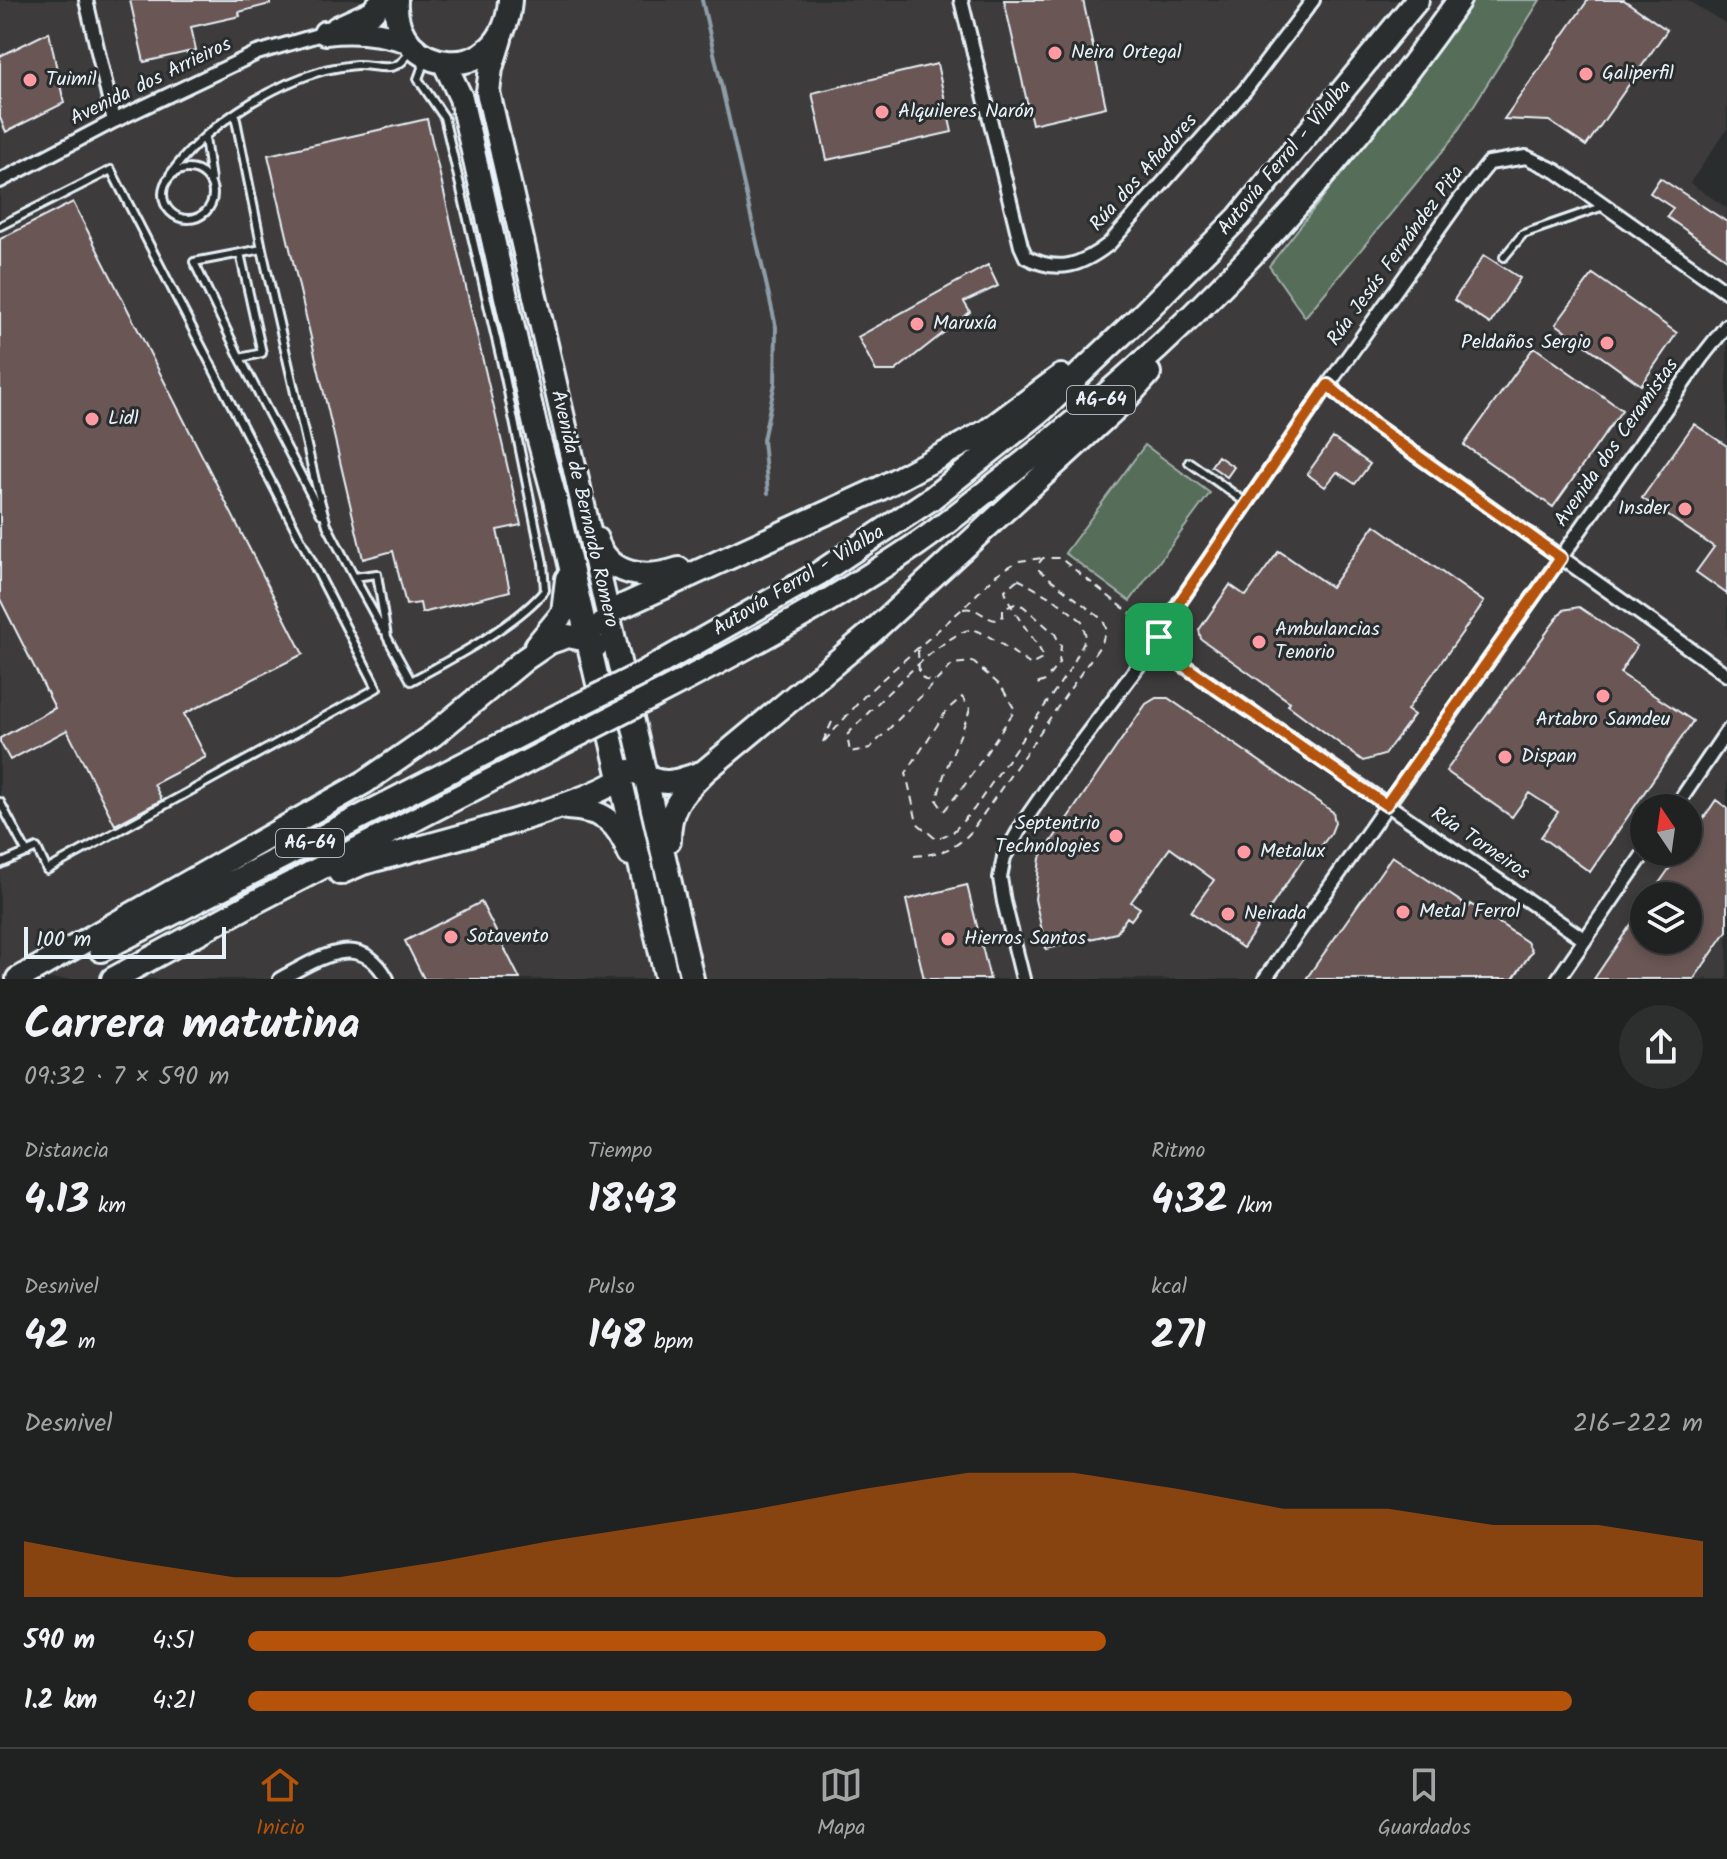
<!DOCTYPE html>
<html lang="es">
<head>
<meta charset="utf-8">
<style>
  body { margin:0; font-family:Kalam,sans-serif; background:#2d2f2f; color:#f1f3f6; height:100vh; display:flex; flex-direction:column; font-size:30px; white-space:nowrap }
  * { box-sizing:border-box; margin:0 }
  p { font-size:26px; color:#a2a4a5 }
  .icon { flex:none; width:44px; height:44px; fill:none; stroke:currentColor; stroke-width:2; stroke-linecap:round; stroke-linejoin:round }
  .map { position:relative; height:979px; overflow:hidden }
  .details { display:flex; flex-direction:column; background:#202222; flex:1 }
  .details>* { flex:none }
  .needle { width:52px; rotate:347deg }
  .controls { position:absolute; left:1630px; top:794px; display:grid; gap:16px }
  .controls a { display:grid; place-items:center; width:72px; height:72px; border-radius:50%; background:#202222; box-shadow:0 4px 12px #0003,0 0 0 2px #3d3f40; font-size:40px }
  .scale { position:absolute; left:24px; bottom:20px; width:202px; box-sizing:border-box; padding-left:8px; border:4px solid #e8f1f8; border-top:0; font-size:22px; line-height:28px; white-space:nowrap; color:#e8f1f8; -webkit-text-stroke:6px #2a2d2e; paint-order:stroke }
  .pin { position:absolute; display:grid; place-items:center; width:68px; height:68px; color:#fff; margin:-34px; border-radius:16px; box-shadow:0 4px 12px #0006 }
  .round { display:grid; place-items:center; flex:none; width:84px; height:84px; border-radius:42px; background:#2d2f2f }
  .headline { display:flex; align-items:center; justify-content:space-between; height:136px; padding:0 24px }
  h1 { font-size:44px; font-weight:700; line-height:60px }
  .metrics { display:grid; grid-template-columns:repeat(3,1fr); gap:12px; height:136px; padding:8px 24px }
  .metrics div { display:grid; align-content:center }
  .metrics b { font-size:40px; font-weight:700 }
  .metrics small { font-size:22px; font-weight:400 }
  .metrics p { font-size:22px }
  .chart { height:224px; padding:16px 24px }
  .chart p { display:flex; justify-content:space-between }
  .chart svg { width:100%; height:144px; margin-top:8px; fill:#b45309; opacity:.7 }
  ul { padding:0 24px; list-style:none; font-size:26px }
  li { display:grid; grid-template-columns:128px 96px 1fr; align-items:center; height:60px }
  li i { height:20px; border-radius:10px; background:#b45309 }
  .menu { display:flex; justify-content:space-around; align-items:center; height:112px; border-top:2px solid #3d3f40; background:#202222; font-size:22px; color:#a2a4a5 }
  .menu a { display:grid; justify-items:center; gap:4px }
  .menu .on { color:#b45309 }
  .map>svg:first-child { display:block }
</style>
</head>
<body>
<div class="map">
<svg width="1727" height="979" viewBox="0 0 1727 979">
  <rect width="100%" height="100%" fill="#2a2d2e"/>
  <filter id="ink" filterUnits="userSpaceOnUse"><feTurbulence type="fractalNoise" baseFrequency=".0125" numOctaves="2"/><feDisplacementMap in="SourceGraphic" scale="16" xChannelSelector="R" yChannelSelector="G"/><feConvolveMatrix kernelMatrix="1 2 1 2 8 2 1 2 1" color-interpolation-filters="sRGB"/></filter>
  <g filter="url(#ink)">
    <path fill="#3d3a3a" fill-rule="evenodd" d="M0,0H1687L1727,24V129L1690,183L1727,208V979H0ZM1644,808H1688V852H1644ZM1644,896H1688V940H1644Z"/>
    <path fill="#566d5a" stroke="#9fafa9" stroke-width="2" d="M1465,0H1540L1452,140L1305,317L1269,266L1403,95Z
      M1145,445L1210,493L1130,601L1065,553Z"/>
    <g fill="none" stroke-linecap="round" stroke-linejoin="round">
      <path stroke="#8d9da9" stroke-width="4" d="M702,0L776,327L775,383L763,440L768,493"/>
    </g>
    <path fill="#695755" stroke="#e8f1f8" stroke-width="2" d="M130,0H270V4L239,12L240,16L191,27L196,50L144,62Z
      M1004,0H1083L1106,107L1032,124Z
      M1588,0H1624L1667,30L1586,146L1549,121L1504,119Z
      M49,32L64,103L6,132L0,118V56Z
      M937,64L952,132L827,160L812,93Z
      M427,119L521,525L497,530L510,591L422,613L420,603L406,605L393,551L363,559L268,155Z
      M1660,178L1727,222V259L1667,217L1673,208L1650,193Z
      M73,202L303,654L184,714L206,757L154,784L162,800L115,825L67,730L10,760L0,742V738L55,708L0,599V239Z
      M1484,255L1520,278L1490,324L1454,300Z
      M988,265L998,286L964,302L970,312L895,371H876L858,337Z
      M1593,274L1677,333L1641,385L1556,324Z
      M1534,347L1622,410L1553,507L1464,445Z
      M1694,424L1727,446V594L1696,572L1714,547L1642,498Z
      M1333,438L1370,464L1355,484L1337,472L1325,487L1307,474Z
      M1218,456L1234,467L1227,477L1211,466Z
      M1375,525L1484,602L1407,710L1414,715L1384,755L1363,761L1288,705L1290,702L1201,639L1199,630L1230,585L1246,596L1279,551L1331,587Z
      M1579,607L1637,646L1620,673L1693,721L1590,872L1541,837L1558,812L1529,793L1512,817L1446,771L1563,610Z
      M1156,698H1168L1333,812L1335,823L1331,833L1316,853L1310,849L1243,948L1191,912L1214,880L1170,848L1131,902L1140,908L1131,920L1127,917L1116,933L1046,949L1035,899L1040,858L1146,704Z
      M1716,800L1727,808V931L1694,979H1594L1644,905V940H1688V896H1650L1681,852H1688V841Z
      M1392,856L1469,907L1471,904L1527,942L1532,951L1513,979H1306Z
      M967,885L990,979H924L906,900Z
      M481,902L520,979H424L405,941Z"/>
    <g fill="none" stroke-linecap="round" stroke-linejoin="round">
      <defs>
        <path id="lane" d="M235,115L262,249L316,485L327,525L354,577L377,574L387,637L411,681C450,660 518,624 545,590L543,563L505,377L444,117L418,79L425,60
          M205,138L211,180
          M163 194a25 25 0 1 1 50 0a25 25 0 1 1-50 0Z
          M170,175C202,128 270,85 325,70C335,68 346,66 356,65C378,64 396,77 410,51
          M0,226L111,170L377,688L47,870L37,848L0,864
          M240,253L262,353L240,358L194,262L262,249
          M1504,257L1523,234L1604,206
          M240,358L321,514
          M1189,462L1248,504
          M354,577L383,630
          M0,802L27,853"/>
        <path id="street" d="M86,0L114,121
          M961,0L1021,246L1026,257C1059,274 1082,265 1109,244L1245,90L1313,0
          M0,181L114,121L257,53L325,33
          M1328,385L1370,422L1727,675
          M1154,645L1585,940
          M1675,808L1727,731
          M280,979C317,960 360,928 387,979
          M1023,979L1004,902L1000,878L1004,857L1025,820L1054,778L1154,645L1181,600L1328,385L1461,198L1489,163L1526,157L1556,171L1727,292
          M1265,979L1701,358L1727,325
          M1558,979L1645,852"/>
        <path id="highway" d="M396,0C391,77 505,89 510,0
          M337,28L372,12L383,0
          M325,33C355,29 380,32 408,41
          M500,39L491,68L488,92L692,979
          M444,62L461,98L535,425L554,495L667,979
          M596,539C609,577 646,580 679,569
          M601,625L614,610L881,488L987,431L1061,376
          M536,646L563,613L567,579
          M641,674L818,574L932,498L1041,411L1142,315L1239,217L1417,0
          M654,696C744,650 831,602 916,545C944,526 970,504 997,483C1180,344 1327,188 1459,0
          M636,772C662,787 674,783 701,773
          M567,808C602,810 617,820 630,854
          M669,840C669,805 682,795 705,771L871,633L1126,399L1149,373
          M340,873L363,863C410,850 609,802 629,771
          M101,950L577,706
          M18,979L365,782L433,735L525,659L550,642L568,636L588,640L596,646
          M113,979L253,903L582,733"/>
      </defs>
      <use href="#lane" stroke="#e8f1f8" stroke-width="12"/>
      <use href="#street" stroke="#e8f1f8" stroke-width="18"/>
      <use href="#highway" stroke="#e8f1f8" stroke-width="28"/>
      <path stroke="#e8f1f8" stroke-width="2" stroke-dasharray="8 6" stroke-linecap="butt" d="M1018,579L1055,600L1082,621L1086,637L1072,666L974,809L953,832L936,839L917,823L906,773L947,710L962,697L970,709C959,742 944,766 937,801L944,811L964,786L1015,710L1001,686L973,662L953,664L870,748L850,752L847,735C866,715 949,626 973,630C988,632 1017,656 1031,665L1044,658C1033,633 1012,616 1005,590Z
        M963,609C979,606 984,620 998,620L1003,616V609L1015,604L1023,606L1055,634L1061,646L1059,663L1045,681L1037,684
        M918,650L919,674L925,680L935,681
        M832,722L822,744L867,693L962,609L997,574L1018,561L1042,558
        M914,856C939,854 953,851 971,832L1102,643L1106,628L1103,620L1039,570V563L1043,558H1060L1149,628"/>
      <use href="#lane" stroke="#2a2d2e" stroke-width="6"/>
      <use href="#street" stroke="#2a2d2e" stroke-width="12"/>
      <use href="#highway" stroke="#2a2d2e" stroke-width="22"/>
      <defs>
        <path id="highway-bridge" d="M577,706L641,674
          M582,733L654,696"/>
      </defs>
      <use href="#highway-bridge" stroke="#e8f1f8" stroke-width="28" stroke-linecap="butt"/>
      <use href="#highway-bridge" stroke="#2a2d2e" stroke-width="22"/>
    </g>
  </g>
  <g fill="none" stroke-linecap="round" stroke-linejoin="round" filter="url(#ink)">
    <defs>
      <path id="route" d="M1328,385L1370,422L1561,558L1386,805L1154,645L1181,600Z"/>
    </defs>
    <use href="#route" stroke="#fff" stroke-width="16"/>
    <use href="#route" stroke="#b45309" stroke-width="10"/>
  </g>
  <g fill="#ff9aa2" stroke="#2a2d2e" stroke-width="3">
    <circle cx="1055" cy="53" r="8"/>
    <circle cx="1586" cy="74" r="8"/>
    <circle cx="30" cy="80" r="8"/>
    <circle cx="882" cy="112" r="8"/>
    <circle cx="917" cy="324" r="8"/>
    <circle cx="1607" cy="343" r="8"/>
    <circle cx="92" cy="419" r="8"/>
    <circle cx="1685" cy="509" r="8"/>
    <circle cx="1259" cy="642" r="8"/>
    <circle cx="1603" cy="696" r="8"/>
    <circle cx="1505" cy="757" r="8"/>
    <circle cx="1116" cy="836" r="8"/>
    <circle cx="1244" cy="852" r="8"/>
    <circle cx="1403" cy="912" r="8"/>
    <circle cx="1228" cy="914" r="8"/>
    <circle cx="451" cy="937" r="8"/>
    <circle cx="948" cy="939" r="8"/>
  </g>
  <g text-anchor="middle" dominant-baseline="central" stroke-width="6" stroke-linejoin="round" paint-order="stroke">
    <g fill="#2a2d2e" stroke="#afb6bb" stroke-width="2">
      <rect x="1067" y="386" width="68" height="28" rx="6"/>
      <rect x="276" y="829" width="68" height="28" rx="6"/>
    </g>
    <g font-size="18" font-weight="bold" fill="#e8f1f8">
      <text x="1101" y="400">AG-64</text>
      <text x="310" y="843">AG-64</text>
    </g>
    <g font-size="20" fill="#e8f1f8" stroke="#2a2d2e" text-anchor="start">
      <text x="1071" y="53">Neira Ortegal</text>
      <text x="1602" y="74">Galiperfil</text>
      <text x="46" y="80">Tuimil</text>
      <text x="898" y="112">Alquileres Narón</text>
      <text x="933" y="324">Maruxía</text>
      <text x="1591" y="343" text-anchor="end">Peldaños Sergio</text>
      <text x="108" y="419">Lidl</text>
      <text x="1669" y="509" text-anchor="end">Insder</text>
      <text x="1275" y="630">Ambulancias<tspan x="1275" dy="23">Tenorio</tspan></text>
      <text x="1603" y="720" text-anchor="middle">Artabro Samdeu</text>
      <text x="1521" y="757">Dispan</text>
      <text x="1100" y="824" text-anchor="end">Septentrio<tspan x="1100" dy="23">Technologies</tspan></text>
      <text x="1260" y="852">Metalux</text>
      <text x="1419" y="912">Metal Ferrol</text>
      <text x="1244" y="914">Neirada</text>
      <text x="467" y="937">Sotavento</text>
      <text x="964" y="939">Hierros Santos</text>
    </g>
    <g font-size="20" fill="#e8f1f8" stroke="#2a2d2e">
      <text transform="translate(151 82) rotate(-26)">Avenida dos Arrieiros</text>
      <text transform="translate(1285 158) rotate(-50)">Autovía Ferrol - Vilalba</text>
      <text transform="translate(1144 173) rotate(-48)">Rúa dos Afiadores</text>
      <text transform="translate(1396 256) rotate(-54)">Rúa Jesús Fernández Pita</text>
      <text transform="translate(1617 443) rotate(-55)">Avenida dos Ceramistas</text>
      <text transform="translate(584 509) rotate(77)">Avenida de Bernardo Romero</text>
      <text transform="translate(799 581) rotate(-31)">Autovía Ferrol - Vilalba</text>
      <text transform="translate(1480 844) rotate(34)">Rúa Torneiros</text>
    </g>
  </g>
</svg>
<div class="controls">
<a><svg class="needle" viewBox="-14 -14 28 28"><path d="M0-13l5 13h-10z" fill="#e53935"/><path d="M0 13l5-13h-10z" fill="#a2a4a5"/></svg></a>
<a><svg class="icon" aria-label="layers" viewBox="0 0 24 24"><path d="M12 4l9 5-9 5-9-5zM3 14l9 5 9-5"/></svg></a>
</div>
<div class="scale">100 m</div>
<div class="pin" style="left:1159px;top:637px;background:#1e9e55"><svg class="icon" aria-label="arrive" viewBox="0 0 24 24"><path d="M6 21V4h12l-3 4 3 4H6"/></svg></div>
</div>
<section class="details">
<div class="headline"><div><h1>Carrera matutina</h1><p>09:32 · 7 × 590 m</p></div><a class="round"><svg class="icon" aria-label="share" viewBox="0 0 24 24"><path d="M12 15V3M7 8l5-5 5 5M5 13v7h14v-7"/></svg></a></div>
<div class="metrics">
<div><p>Distancia</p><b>4.13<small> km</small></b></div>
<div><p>Tiempo</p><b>18:43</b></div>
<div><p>Ritmo</p><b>4:32<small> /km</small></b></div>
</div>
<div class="metrics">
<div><p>Desnivel</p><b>42<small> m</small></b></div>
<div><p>Pulso</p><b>148<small> bpm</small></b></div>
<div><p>kcal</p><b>271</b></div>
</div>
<div class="chart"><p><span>Desnivel</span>216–222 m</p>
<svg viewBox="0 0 160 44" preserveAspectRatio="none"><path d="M0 44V27L10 33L20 38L30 38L40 33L50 27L60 22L70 17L80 11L90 6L100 6L110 11L120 17L130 17L140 22L150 22L160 27V44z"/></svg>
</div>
<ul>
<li><b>590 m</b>4:51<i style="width:59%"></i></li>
<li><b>1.2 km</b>4:21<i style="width:91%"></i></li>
</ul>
</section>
<nav class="menu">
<a class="on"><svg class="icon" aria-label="home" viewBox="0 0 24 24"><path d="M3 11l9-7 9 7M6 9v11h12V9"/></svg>Inicio</a>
<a><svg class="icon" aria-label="map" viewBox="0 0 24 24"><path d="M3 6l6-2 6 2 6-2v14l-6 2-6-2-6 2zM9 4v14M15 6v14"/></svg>Mapa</a>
<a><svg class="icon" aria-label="saved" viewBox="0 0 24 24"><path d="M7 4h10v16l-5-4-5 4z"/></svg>Guardados</a>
</nav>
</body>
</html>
